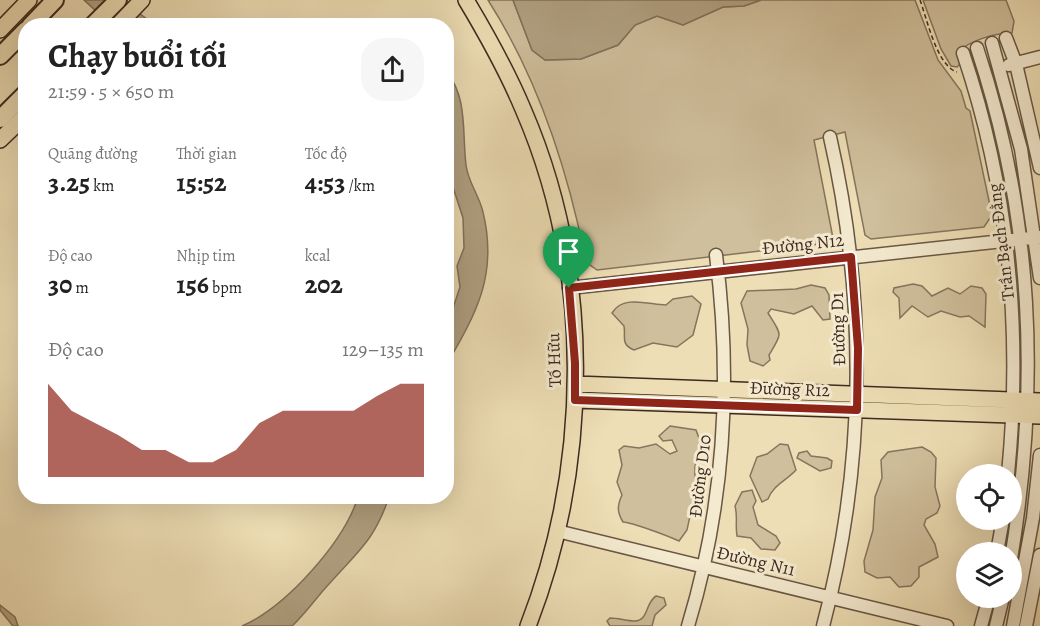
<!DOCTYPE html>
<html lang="vi">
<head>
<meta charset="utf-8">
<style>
  body { margin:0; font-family:Alegreya,serif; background:#f6f6f6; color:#222; height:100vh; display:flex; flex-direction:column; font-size:22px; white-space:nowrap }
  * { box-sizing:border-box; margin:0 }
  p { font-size:20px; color:#767676 }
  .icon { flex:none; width:33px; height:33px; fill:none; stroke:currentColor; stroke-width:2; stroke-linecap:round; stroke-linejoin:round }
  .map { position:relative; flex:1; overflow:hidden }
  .panel { position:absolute; left:18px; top:18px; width:436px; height:486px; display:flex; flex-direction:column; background:#fff; border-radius:24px; box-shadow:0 6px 24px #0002 }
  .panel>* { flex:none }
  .buttons { position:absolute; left:956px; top:464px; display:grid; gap:12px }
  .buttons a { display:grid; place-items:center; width:66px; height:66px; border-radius:50%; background:#fff; box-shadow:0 6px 24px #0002; font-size:30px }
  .pin { position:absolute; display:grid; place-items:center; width:51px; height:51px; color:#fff; margin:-62px -26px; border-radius:50% 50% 50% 0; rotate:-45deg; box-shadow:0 0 6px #0007 }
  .pin .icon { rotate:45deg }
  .round { display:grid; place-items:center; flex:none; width:63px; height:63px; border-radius:24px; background:#f6f6f6 }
  .headline { display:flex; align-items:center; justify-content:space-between; height:102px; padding:0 30px }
  h1 { font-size:33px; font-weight:700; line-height:45px }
  .figures { display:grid; grid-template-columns:repeat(3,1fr); gap:9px; height:102px; padding:6px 30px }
  .figures div { display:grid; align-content:center }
  .figures b { font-size:26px; font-weight:700 }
  .figures small { font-size:16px; font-weight:400 }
  .figures p { font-size:16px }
  .chart { height:168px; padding:12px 30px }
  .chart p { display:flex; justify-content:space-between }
  .chart svg { width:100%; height:108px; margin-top:6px; fill:#8f2418; opacity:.7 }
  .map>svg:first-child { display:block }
</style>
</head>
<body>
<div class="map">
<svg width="1040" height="626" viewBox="0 0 1040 626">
  <rect width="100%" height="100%" fill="#eedeb5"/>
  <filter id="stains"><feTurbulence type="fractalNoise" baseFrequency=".00333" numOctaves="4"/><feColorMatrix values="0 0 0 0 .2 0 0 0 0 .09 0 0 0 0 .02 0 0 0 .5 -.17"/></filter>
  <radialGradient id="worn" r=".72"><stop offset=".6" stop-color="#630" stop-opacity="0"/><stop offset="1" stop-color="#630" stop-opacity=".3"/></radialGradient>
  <path fill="#d0bf9c" stroke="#86745e" stroke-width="1.5" d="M488,0H513L532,50L545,60L581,59L618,45L635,25L657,16L683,25L723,7L744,6L761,0H915L938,60L961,91L966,108L970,111L992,215L984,227L871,239L865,235L845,132L814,140L833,238L829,243L597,270L586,262C568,170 539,80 488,0Z
    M923,0H1006L1014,21L1012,33C994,33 973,40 958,51L960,64L957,67L951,66L941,49Z
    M913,284L922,286L932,296L948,288L960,294L971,286L982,288L986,294L985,327L969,316L960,317L941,311L928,317L912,306L900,318L899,298L893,292L894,288Z
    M811,285L825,288L829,295L830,319L823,320L812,306L794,314L771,309L768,313C782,336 783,332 769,355L770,360L763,366L750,361L747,345L748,329L741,303L747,291L796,289Z
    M692,296L701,304L693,335L677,347L653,343L634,350C620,344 626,337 624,326L612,313C623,294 650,305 666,305L673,299Z
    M670,426L696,430L703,449L695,466V493L687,530L679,541C668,536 634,523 623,522C617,512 617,506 622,495L617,482L622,465L619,450L624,446L639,448L656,444L670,454L677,451L672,440L663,441L659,436Z
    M780,444L788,445L796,470C786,481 773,485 768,499L762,502L750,476L757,457L767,454Z
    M922,447L931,452L936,458L935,487L940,506L937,513L926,519L924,525L935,544L938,557L919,567V577L911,586L899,587L890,577L877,578L865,572L864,561L873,530L875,497L882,478L881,460L888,452Z
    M807,451L811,456L827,458L832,461L831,468L820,471L797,458L799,453Z
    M752,490L756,501L753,507L758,525L776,536L780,543L775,550L761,549L751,538L737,536C735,525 738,517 735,506L742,492Z
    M656,596L664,598L666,605L655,615L652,626H610L607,621L610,618C618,618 627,621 635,621C649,620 645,603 656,596Z"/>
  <path fill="#b1a182" stroke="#82715b" stroke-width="1.5" d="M84,0H121L155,25H111Z
    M513,0H761L744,6L723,7L683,25L657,16L635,25L618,45L581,59L545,60L532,50Z
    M447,72C468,99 462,133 466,165C468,182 479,195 483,212C498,274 477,312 447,364V317L453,308L460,287L457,266L464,248L463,218L447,169Z
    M358,497H389C374,541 359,550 329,584C316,598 306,613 292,626H242C286,607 344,542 358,497Z
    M0,605L15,617L18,626H13L0,610Z"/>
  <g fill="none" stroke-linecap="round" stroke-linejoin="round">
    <defs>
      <path id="minor" d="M1006,38L1016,64L1040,168
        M992,43L1021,149L1040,278
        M977,48C1033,216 1040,385 1011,559
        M963,53C1009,189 1022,331 1008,474
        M1009,65L1040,57
        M569,288L1040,237
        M557,531L947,626
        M997,552L1003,519
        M688,626C725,504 732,381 716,255
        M823,626C866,465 867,299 830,137
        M981,626L989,597
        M996,626L1003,597
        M1013,626L1033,518L1040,455
        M1026,626L1040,555"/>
      <path id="major" d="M466,0C487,35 507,71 523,109C593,270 591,464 528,626
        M117,26L142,0
        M0,30L29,0
        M0,140L26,115
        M575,384L1040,401
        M575,400L1040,416"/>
      <path id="highway" d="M30,26L55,0
        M92,26L118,0
        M0,56L26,30
        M0,119L26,93"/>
    </defs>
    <use href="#minor" stroke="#685745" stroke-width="15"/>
    <use href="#major" stroke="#3c2a20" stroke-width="18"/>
    <use href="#highway" stroke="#3c2a20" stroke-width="20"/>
    <path stroke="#3c2a20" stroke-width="1.5" stroke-dasharray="4.5 3" stroke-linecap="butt" d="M920,0C927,19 937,66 957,72"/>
    <use href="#minor" stroke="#f4eacf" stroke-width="12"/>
    <use href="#major" stroke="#eedeb5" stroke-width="15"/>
    <use href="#highway" stroke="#eedeb5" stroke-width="16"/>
  </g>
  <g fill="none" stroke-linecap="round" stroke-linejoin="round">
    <defs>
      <path id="route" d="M851,257L858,348L857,410L575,400V363L569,288Z"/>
    </defs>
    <use href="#route" stroke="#fff" stroke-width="12"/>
    <use href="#route" stroke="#8f2418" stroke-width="8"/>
  </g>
  <g text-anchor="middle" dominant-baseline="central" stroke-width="6" stroke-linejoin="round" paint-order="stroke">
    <g font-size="18" fill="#3c2a20" stroke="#f4eacf">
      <text transform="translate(1001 242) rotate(-97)">Trần Bạch Đằng</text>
      <text transform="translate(803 244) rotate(-6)">Đường N12</text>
      <text transform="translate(838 329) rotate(-92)">Đường D1</text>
      <text transform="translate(554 360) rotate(-92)">Tố Hữu</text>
      <text transform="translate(790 389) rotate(2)">Đường R12</text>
      <text transform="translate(700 476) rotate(-83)">Đường D10</text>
      <text transform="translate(756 561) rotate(13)">Đường N11</text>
    </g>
  </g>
  <rect width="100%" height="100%" filter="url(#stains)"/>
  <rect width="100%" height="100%" fill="url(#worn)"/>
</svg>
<div class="buttons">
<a><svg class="icon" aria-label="locate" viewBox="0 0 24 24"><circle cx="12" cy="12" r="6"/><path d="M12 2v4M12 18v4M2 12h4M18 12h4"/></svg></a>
<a><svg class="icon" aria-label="layers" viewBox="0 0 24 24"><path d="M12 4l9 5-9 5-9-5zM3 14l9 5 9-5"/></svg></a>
</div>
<div class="pin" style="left:569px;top:288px;background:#1e9e55"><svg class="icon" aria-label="arrive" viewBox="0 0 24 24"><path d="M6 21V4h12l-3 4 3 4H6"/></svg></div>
<section class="panel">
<div class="headline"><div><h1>Chạy buổi tối</h1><p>21:59 · 5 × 650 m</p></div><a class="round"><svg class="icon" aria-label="share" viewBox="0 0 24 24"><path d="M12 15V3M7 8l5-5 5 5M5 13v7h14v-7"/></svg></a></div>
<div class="figures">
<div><p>Quãng đường</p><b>3.25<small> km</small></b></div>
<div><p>Thời gian</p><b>15:52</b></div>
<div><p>Tốc độ</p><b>4:53<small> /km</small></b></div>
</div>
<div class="figures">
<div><p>Độ cao</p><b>30<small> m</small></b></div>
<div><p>Nhịp tim</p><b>156<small> bpm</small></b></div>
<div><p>kcal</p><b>202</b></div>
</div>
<div class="chart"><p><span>Độ cao</span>129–135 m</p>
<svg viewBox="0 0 160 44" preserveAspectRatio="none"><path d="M0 44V6L10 17L20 22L30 27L40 33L50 33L60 38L70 38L80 33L90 22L100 17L110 17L120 17L130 17L140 11L150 6L160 6V44z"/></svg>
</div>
</section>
</div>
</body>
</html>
